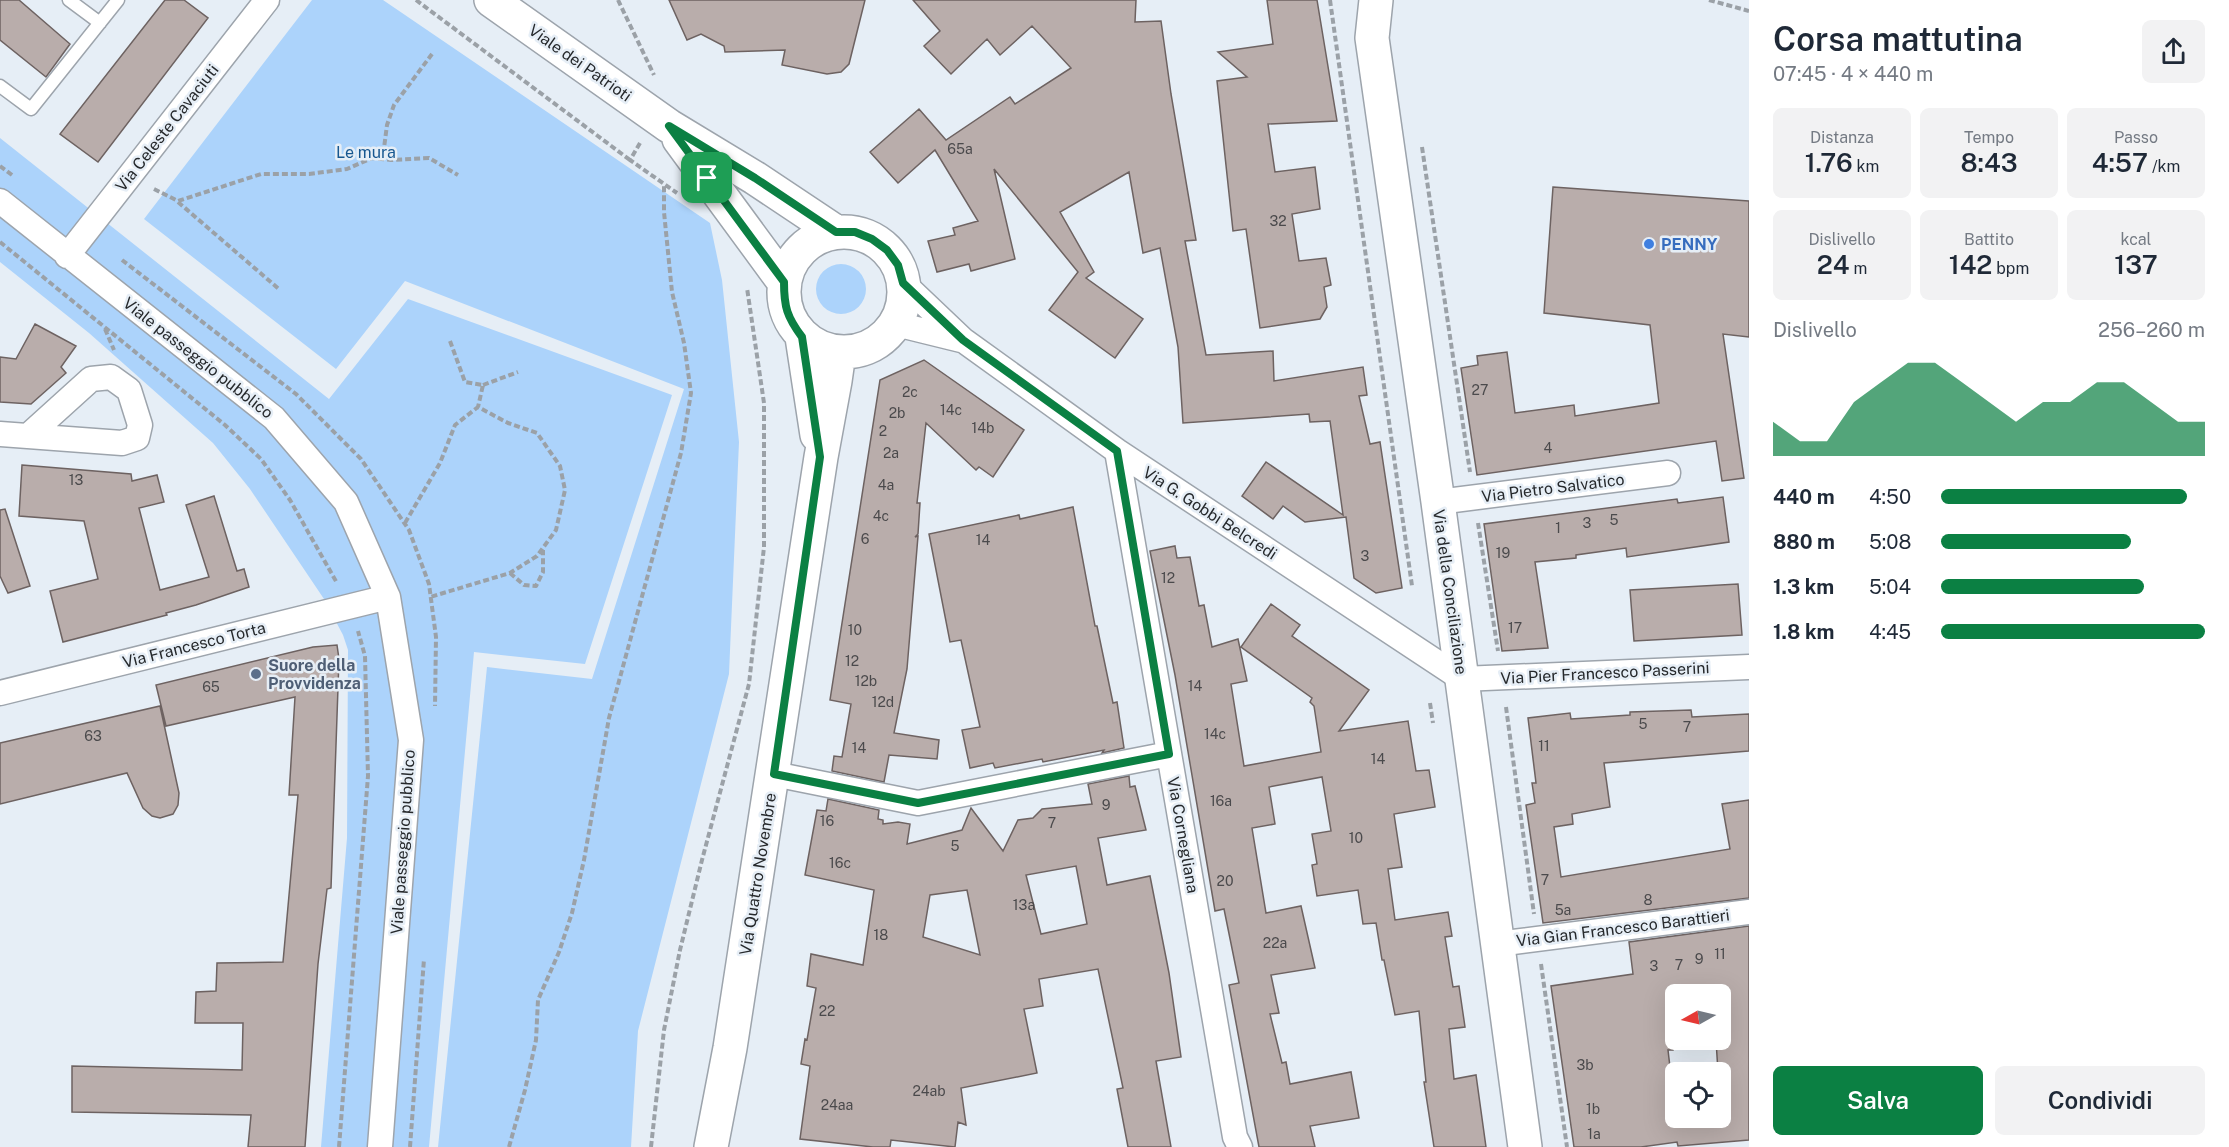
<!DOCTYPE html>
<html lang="it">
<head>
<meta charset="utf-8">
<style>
  body { margin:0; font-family:"Public Sans",sans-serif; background:#f2f2f3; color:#1f2937; height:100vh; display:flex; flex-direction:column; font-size:22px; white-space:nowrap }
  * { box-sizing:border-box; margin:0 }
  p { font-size:20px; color:#747a83 }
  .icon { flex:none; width:33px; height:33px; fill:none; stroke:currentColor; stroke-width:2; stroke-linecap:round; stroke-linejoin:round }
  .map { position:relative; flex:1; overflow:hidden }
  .panel { display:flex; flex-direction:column; background:#fff; width:480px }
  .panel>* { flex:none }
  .needle { width:39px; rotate:262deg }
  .controls { position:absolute; left:1665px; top:984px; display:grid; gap:12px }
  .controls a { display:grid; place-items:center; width:66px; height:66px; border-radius:9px; background:#fff; box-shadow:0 6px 24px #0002; font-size:30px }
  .pin { position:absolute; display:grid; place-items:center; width:51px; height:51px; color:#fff; margin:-26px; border-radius:12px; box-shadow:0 3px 9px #0006 }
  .round { display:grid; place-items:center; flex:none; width:63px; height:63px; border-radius:9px; background:#f2f2f3 }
  .overview { display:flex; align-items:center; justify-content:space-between; height:102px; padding:0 24px }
  h1 { font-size:33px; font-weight:600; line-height:45px }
  .stats { display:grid; grid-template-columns:repeat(3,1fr); gap:9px; height:102px; padding:6px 24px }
  .stats div { display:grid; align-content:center; border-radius:9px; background:#f2f2f3; text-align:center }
  .stats b { font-size:26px; font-weight:600 }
  .stats small { font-size:16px; font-weight:400 }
  .stats p { font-size:16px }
  .chart { height:168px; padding:12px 24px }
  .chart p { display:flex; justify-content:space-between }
  .chart svg { width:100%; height:108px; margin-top:6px; fill:#0b8043; opacity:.7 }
  .button { display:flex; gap:12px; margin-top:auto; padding:12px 24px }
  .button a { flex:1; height:69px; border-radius:9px; background:#0b8043; color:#fff; font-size:24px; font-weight:600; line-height:69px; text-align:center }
  .button a+a { background:#f2f2f3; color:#1f2937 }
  ul { padding:0 24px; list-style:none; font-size:20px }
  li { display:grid; grid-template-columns:96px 72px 1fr; align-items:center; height:45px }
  li i { height:15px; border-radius:8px; background:#0b8043 }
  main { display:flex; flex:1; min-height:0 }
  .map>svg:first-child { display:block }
</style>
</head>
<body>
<main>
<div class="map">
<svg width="1749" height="1147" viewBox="0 0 1749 1147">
  <rect width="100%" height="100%" fill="#e6eef6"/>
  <path fill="#acd3fb" d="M312,0H383L710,223L722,280L739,442L729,674L638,1031L631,1147H438L487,667L592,679L684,389L405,281L336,369L144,219Z
    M0,138L329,399L408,299L672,395L585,664L474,652L429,1147H321L347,838L348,650L343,635L324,599L250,489L213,443L89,333L0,262Z
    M816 289a25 25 0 1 1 50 0a25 25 0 1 1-50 0Z"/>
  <path fill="#b9adab" stroke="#6d6261" stroke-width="1.5" fill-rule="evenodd" d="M0,0H19L70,44L46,77L0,40Z
    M165,0H184L208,18L98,162L60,134Z
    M669,0H865L849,64L841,72L827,74L782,65L785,50L725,52L724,46L701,34L687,40Z
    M913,0H1136L1135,22L1161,21L1171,94L1196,240L1185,241L1206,355L1273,351L1274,381L1363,367L1367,395L1359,396L1370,444L1380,442L1402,588L1376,593L1354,578L1346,517L1305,522L1283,506L1273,519L1242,496L1266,462L1343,515L1330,421L1310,422L1309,414L1183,423L1178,347L1160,248L1143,253L1129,172L1060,212L1094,272L1086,278L1143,319L1115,358L1049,310L1078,272L994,169L1015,259L971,271L969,264L937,272L928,241L955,235L953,228L978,221L935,150L898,183L870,152L919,109L946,140L1010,97L1015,104L1071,68L1032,26L1000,55L987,39L951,74L924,46L940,31Z
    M1267,0H1317L1337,121L1268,124L1275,172L1315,167L1320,209L1292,214L1299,261L1326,258L1331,285L1324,287L1327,307L1320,319L1260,328L1246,229L1233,231L1217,81L1247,77L1218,52L1273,44Z
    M1553,187L1749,201V337L1723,334L1744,478L1722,481L1716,441L1477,475L1461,368L1478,365L1477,356L1507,352L1515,413L1574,405L1575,416L1659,403L1650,325L1544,313Z
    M35,324L76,346L61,367L66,373L31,404L0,402V357L16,359Z
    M924,360L1024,430L993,477L979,467L976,470L926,423L917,503H920L918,534L915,537L918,536L907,669L894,733L939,740L937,759L889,755L884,782L832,771L834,756L842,757L851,704L830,700L880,380Z
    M22,465L131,474L132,481L157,475L164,502L139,508L160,590L209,577L186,505L214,496L237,571L244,569L249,587L196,605L166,613L167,615L63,642L50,591L98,579L84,521L19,516Z
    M1723,497L1729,542L1627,557L1626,548L1576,555V558L1535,562L1548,648L1502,651L1484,524L1677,499L1678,503Z
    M1073,507L1095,626H1097L1113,703L1117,702L1124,748L1102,753L1104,750L1043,762L1042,759L995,768L993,763L970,768L962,730L980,727L961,640L950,642L929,534L1019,515L1020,519Z
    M5,509L30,586L8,593L0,576V510Z
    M1175,546L1177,558L1190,557L1199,606L1204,605L1212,647L1238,639L1247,681L1231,684L1244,766L1321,752L1314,706L1310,702L1312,698L1241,647L1271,604L1300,625L1292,636L1369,690L1339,731L1408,721L1416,771L1429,770L1435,807L1394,814L1402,867L1388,869L1395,920L1448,912L1452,936L1445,937L1453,987L1459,986L1465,1027L1449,1029L1454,1079L1476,1075L1486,1147H1434L1424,1082H1426L1419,1011L1395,1015L1384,960H1382L1376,923L1363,924L1358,890L1317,896L1312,865L1317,864L1312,834L1331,831L1322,777L1269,787L1275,824L1252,828L1266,913L1301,906L1315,968L1271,975L1279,1013L1270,1014L1282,1063L1286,1062L1290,1084L1351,1072L1359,1118L1310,1126L1315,1147H1259L1229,985L1239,983L1224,909L1215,911L1175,675L1150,551Z
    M1738,584L1742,635L1634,641L1630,590Z
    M337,645L339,659L331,888L327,889L318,964L305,1147H248L251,1115L72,1112V1066L242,1070L243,1023H195L196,992L216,991L217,963L283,962L298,795H289L295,697L166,726L156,685L313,647Z
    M160,706L179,793L178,805L173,814L160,818L152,816L143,808L127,773L0,804V743Z
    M1691,710L1692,717L1749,714V751L1604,763L1610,807L1572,814L1573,824L1554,827L1561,877L1730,849L1722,804L1749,800V898L1543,923L1526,805L1535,803L1532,783H1536L1528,718L1570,713L1571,719L1630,715V712Z
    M1129,776L1130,787L1135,786L1146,830L1098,838L1107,885L1150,876L1169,973L1181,1057L1156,1061L1171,1147H1128L1117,1089L1123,1088L1098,969L1039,979L1043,1006L1024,1009L1037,1073L961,1088L966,1125L958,1122L955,1147L891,1140L890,1147H873L800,1139L810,1066L801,1064L805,1039L807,1040L816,988L807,986L811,954L863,965L874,890L805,875L817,810L826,811L828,799L879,810L878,819L883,820V824L898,822L910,824L907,844L962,830L971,808L1003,851L1018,820L1033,818L1042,809L1092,804L1088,784ZM1076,866L1087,924L1041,934L1026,875ZM967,890L980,955L923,937L930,895Z
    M1749,926V1140L1678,1146L1677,1142L1641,1147H1574L1551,986L1633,974L1629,942ZM1676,994H1720V1040H1716L1718,1072H1720V1118H1676L1668,1050H1673V1047H1676Z"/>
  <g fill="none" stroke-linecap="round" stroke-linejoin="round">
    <defs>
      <path id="lane" d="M69,0L100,23
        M0,86L31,109L118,0"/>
      <path id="street" d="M0,201L274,418L346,502L388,597L411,740L380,1147
        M67,256L267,0
        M903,283L963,340L1117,451L1462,679L1749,667
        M896,324L961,340
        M0,434L122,443L137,438L140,425L129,390L111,377L91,379L28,436
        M1117,451L1235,1137L1240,1147
        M1438,502L1668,473
        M0,693L388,597
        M774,774L918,803L1169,754
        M1497,944L1749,912"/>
      <path id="secondary" d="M491,0L669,126L755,178L836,232
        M1376,0L1372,38L1438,502L1525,1147
        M679,139L784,282
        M784 292a60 60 0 1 1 120 0a60 60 0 1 1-120 0Z
        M802,337L817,435
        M711,1147L730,1048L821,457L835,381L839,353"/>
    </defs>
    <use href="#lane" stroke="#9da4ac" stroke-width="15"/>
    <use href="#street" stroke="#9da4ac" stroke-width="27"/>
    <use href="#secondary" stroke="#9da4ac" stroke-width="36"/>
    <path stroke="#9ba1a7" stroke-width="4" stroke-dasharray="6 3" stroke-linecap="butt" d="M416,0L630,160
      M618,0L654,75
      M1330,0L1412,586
      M1709,0L1749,11
      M640,143L630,160L677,193
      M1422,147L1470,472
      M373,158L384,148L387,125L394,105L432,54
      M0,166L12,175
      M154,189L178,201L261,174H309L347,169L372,158L391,160L429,158L458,175
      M178,202L280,290
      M0,242L225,425L261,459L290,500L337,583
      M122,260L296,394L361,459L409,530L429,584L436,637L435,706
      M105,329L114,350
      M450,341L465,382L483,385L478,407
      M483,385L518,372
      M405,523L440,463L455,425L478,407L508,423L537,433L560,466L565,490L556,530L537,556L510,573L430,597
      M1478,523L1498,651
      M510,573L524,585L536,586L543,572V550
      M1430,703L1433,723
      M1506,707L1534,914
      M1541,964L1567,1147
      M339,1147L368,776L365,656L358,631
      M410,1147L424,959
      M509,1147L525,1090L536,1040L538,1000L559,952L572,913L584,860L609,718L681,453L691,393L684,343L672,292L664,212V184
      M651,1147L664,1030L680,950L702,860L749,684L764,547V403L747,288"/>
    <use href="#lane" stroke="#fff" stroke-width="12"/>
    <use href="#street" stroke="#fff" stroke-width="24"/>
    <use href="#secondary" stroke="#fff" stroke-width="33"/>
  </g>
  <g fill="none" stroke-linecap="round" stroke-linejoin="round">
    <defs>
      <path id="route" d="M669,126L755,178L836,232H855L872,239L887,250L898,265L903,283L963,340L1117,451L1169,754L918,803L774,774L820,457L802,337C787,317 784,307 784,282Z"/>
    </defs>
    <use href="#route" stroke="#fff" stroke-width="12"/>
    <use href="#route" stroke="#0b8043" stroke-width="8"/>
  </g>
  <circle fill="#3f7fe0" stroke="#e6eef6" stroke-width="2" cx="1649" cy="244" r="6"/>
  <circle fill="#5c6f8a" stroke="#e6eef6" stroke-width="2" cx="256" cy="674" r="6"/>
  <g text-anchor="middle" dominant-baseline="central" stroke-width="5" stroke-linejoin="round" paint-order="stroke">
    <g font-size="14" fill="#4b4a4c">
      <text x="960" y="149">65a</text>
      <text x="1278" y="221">32</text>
      <text x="1480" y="390">27</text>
      <text x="910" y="392">2c</text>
      <text x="951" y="410">14c</text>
      <text x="897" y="413">2b</text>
      <text x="983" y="428">14b</text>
      <text x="883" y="431">2</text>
      <text x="1548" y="448">4</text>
      <text x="891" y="453">2a</text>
      <text x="76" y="480">13</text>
      <text x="886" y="485">4a</text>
      <text x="881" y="516">4c</text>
      <text x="1614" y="520">5</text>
      <text x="1587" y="523">3</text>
      <text x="1558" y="528">1</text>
      <text x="865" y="539">6</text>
      <text x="983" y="540">14</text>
      <text x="1503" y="553">19</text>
      <text x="1365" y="556">3</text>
      <text x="1168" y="578">12</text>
      <text x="1515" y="628">17</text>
      <text x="855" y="630">10</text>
      <text x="852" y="661">12</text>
      <text x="866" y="681">12b</text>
      <text x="1195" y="686">14</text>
      <text x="211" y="687">65</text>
      <text x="883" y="702">12d</text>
      <text x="1643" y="724">5</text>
      <text x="1687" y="727">7</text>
      <text x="1215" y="734">14c</text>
      <text x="93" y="736">63</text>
      <text x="1544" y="746">11</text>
      <text x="859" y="748">14</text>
      <text x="1378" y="759">14</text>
      <text x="1221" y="801">16a</text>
      <text x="1106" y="805">9</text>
      <text x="827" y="821">16</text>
      <text x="1052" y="823">7</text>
      <text x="1356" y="838">10</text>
      <text x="955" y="846">5</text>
      <text x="840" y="863">16c</text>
      <text x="1545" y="880">7</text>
      <text x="1225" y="881">20</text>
      <text x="1648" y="900">8</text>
      <text x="1024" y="905">13a</text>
      <text x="1563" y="910">5a</text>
      <text x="881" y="935">18</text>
      <text x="1275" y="943">22a</text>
      <text x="1720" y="954">11</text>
      <text x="1699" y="959">9</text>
      <text x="1679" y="965">7</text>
      <text x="1654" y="966">3</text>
      <text x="827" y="1011">22</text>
      <text x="1585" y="1065">3b</text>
      <text x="929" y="1091">24ab</text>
      <text x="837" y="1105">24aa</text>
      <text x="1593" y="1109">1b</text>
      <text x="1594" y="1134">1a</text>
    </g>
    <g font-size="16" fill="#26292c" stroke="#e6eef6">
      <text transform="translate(580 63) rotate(35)">Viale dei Patrioti</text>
      <text transform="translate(167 128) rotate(-52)">Via Celeste Cavaciuti</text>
      <text transform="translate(198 358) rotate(38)">Viale passeggio pubblico</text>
      <text transform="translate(1553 488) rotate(-7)">Via Pietro Salvatico</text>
      <text transform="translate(1210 513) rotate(33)">Via G. Gobbi Belcredi</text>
      <text transform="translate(1450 592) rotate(82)">Via della Conciliazione</text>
      <text transform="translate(194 645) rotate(-14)">Via Francesco Torta</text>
      <text transform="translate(1605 673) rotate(-3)">Via Pier Francesco Passerini</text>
      <text transform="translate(1183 835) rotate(80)">Via Cornegliana</text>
      <text transform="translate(403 842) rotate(-86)">Viale passeggio pubblico</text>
      <text transform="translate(758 874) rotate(-81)">Via Quattro Novembre</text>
      <text transform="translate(1623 928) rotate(-7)">Via Gian Francesco Barattieri</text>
    </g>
    <g font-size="16" fill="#175790" stroke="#e6eef6">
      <text x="366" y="152">Le mura</text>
    </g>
    <g font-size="16" font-weight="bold" fill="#366cbe" stroke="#e6eef6" text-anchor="start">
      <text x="1661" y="244">PENNY</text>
    </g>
    <g font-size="16" font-weight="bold" fill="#4e5e75" stroke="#e6eef6" text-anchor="start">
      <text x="268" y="665">Suore della<tspan x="268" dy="18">Provvidenza</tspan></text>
    </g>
  </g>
</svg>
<div class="controls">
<a><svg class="needle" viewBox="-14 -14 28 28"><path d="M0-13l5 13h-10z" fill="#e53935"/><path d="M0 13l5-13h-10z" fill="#747a83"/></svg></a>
<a><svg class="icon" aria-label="locate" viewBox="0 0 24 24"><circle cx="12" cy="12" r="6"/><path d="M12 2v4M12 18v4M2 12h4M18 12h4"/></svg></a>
</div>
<div class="pin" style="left:707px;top:178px;background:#1e9e55"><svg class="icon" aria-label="arrive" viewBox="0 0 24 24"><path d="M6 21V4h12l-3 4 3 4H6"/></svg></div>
</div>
<section class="panel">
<div class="overview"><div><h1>Corsa mattutina</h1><p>07:45 · 4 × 440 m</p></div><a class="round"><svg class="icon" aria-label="share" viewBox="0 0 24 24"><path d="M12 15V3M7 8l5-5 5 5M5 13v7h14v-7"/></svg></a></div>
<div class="stats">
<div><p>Distanza</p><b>1.76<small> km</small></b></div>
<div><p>Tempo</p><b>8:43</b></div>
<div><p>Passo</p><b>4:57<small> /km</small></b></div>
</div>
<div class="stats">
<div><p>Dislivello</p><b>24<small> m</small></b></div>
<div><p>Battito</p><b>142<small> bpm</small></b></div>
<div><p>kcal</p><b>137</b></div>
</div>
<div class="chart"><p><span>Dislivello</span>256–260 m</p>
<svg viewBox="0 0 160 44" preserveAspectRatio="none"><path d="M0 44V30L10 38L20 38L30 22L40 14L50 6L60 6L70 14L80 22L90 30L100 22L110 22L120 14L130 14L140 22L150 30L160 30V44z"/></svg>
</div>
<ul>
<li><b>440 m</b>4:50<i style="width:93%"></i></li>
<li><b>880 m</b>5:08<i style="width:72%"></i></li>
<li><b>1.3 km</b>5:04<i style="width:77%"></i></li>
<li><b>1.8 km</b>4:45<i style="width:100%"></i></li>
</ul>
<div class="button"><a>Salva</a><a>Condividi</a></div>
</section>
</main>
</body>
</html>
